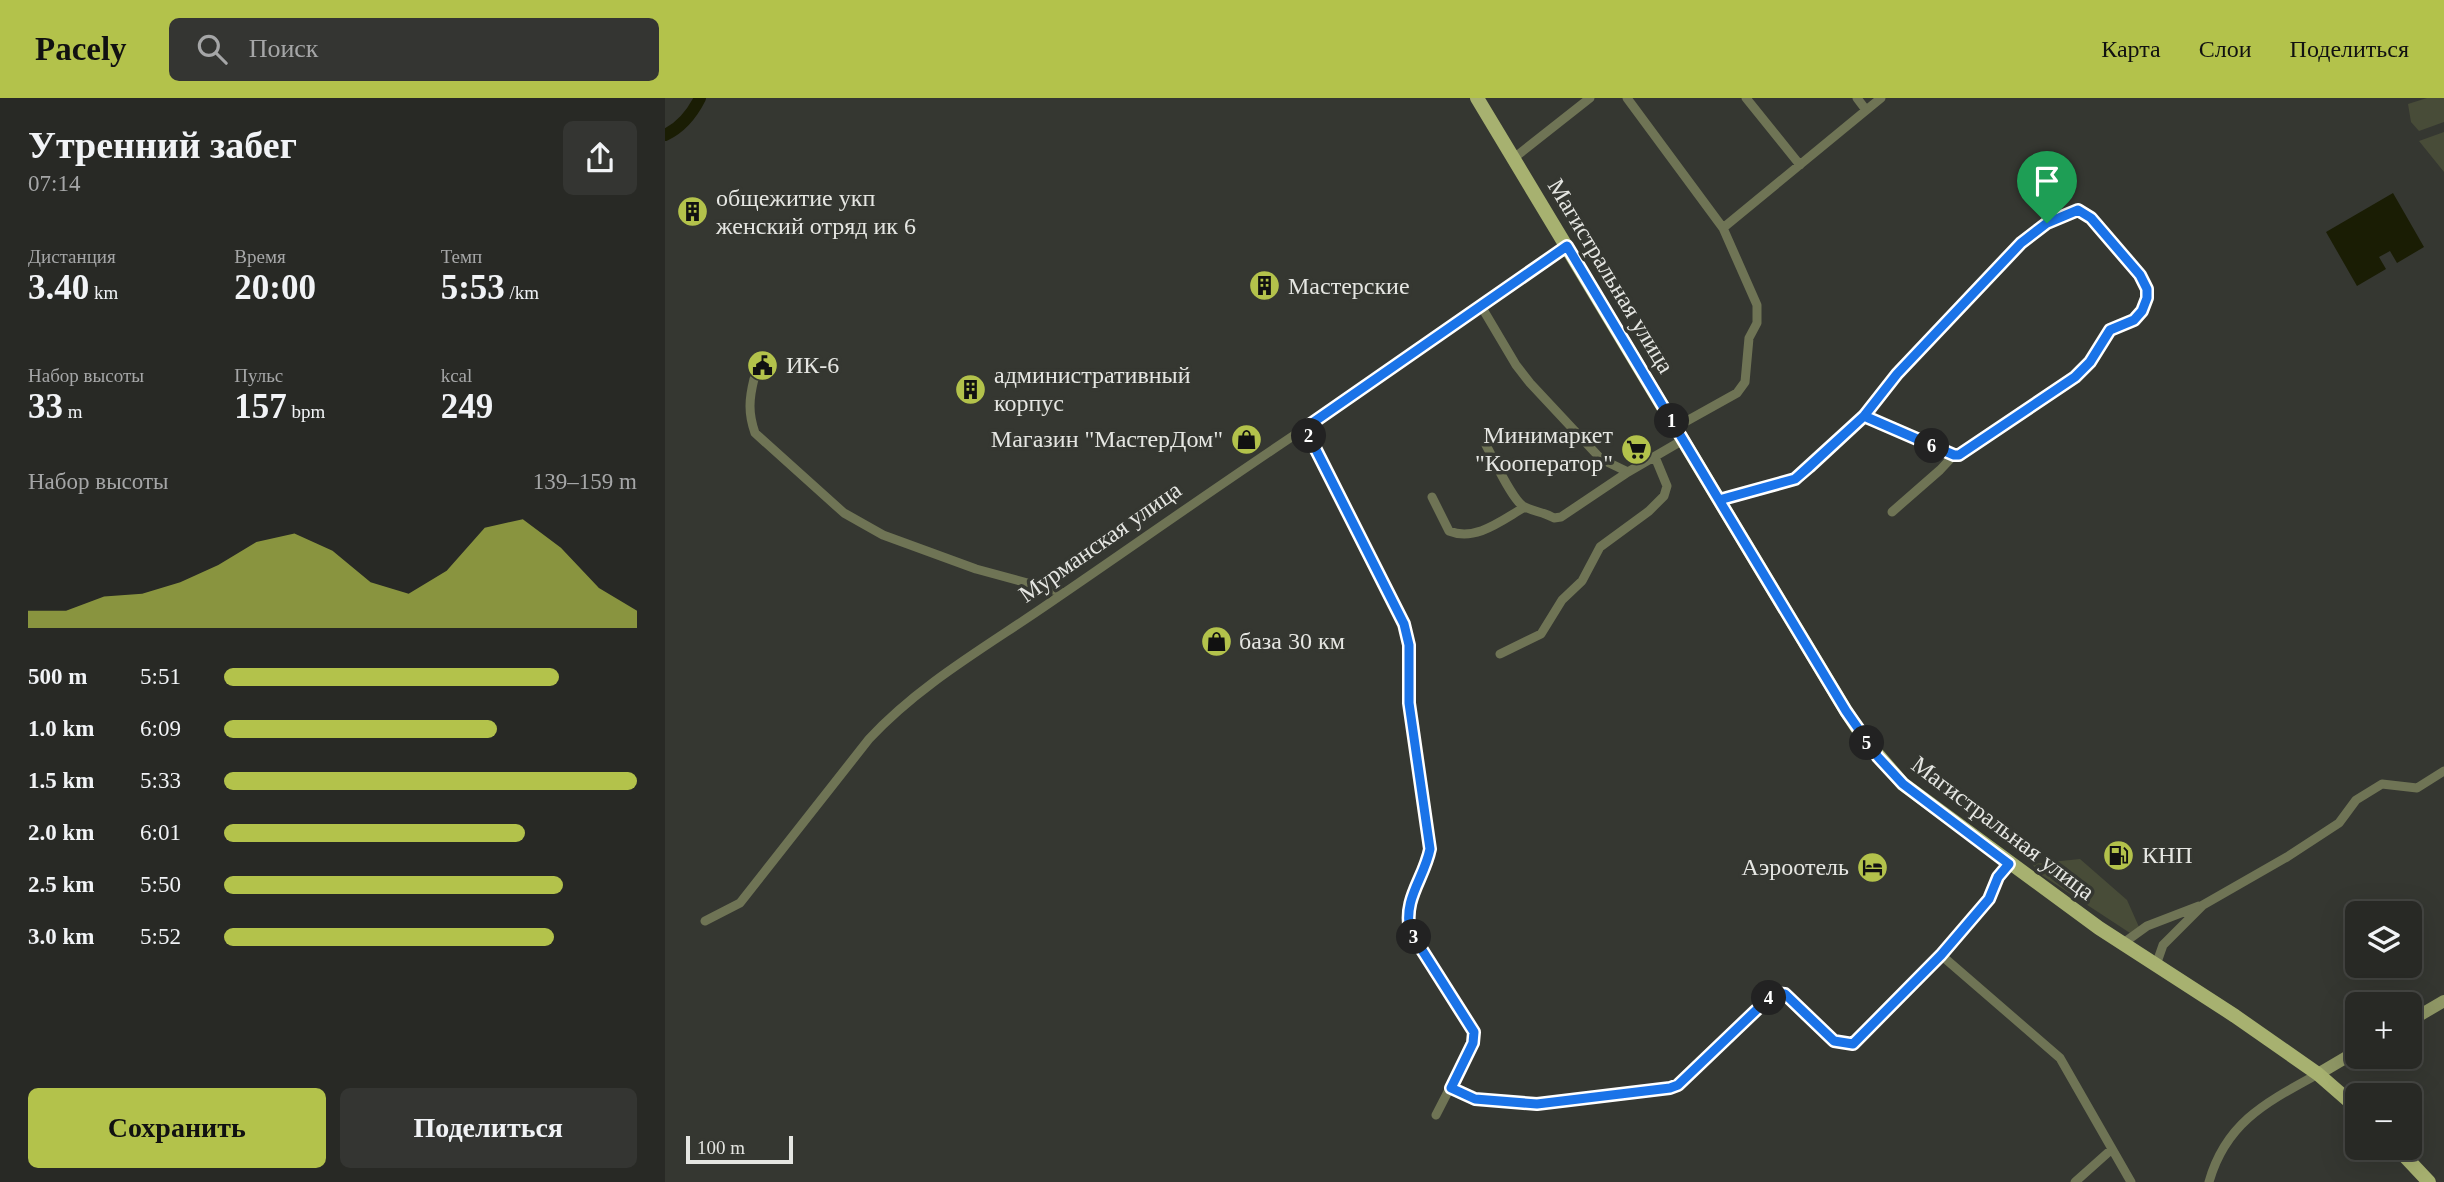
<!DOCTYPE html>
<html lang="ru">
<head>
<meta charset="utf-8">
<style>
  body { margin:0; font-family:"Times New Roman",serif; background:#343532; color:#f1f3f6; height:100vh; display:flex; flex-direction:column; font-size:26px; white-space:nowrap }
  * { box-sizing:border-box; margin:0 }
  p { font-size:23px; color:#a5a6a7 }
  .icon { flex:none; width:38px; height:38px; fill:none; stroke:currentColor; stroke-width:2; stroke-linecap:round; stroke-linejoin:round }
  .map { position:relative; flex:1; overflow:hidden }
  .details { display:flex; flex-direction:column; background:#282925; width:665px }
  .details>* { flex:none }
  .tools { position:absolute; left:1680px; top:803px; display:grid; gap:14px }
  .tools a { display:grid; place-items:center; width:77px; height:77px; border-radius:10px; background:#282925; box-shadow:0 7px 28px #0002,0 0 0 2px #444542; font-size:35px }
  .scale { position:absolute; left:21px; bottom:18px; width:107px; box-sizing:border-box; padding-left:7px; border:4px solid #e5e6e2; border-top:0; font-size:19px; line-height:24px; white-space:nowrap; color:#e5e6e2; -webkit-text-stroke:5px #353731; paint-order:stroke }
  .pin { position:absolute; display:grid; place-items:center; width:60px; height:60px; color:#fff; margin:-72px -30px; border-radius:50% 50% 50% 0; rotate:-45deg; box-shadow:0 0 7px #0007 }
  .pin .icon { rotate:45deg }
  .km { position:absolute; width:35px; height:35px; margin:-18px; border-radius:50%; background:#222; color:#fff; font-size:19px; line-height:35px; text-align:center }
  .round { display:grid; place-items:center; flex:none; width:74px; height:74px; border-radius:10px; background:#343532 }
  .head { display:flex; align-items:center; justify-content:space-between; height:119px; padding:0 28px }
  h1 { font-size:38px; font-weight:700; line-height:52px }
  .figures { display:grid; grid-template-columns:repeat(3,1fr); gap:10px; height:119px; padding:7px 28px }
  .figures div { display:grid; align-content:center }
  .figures b { font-size:35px; font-weight:700 }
  .figures small { font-size:19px; font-weight:400 }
  .figures p { font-size:19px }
  .chart { height:196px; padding:14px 28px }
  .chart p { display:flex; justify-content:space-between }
  .chart svg { width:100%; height:126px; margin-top:7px; fill:#b3c24b; opacity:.7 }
  .button { display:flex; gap:14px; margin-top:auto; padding:14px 28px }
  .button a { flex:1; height:80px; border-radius:10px; background:#b3c24b; color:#111; font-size:28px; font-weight:700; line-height:80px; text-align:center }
  .button a+a { background:#343532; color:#f1f3f6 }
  ul { padding:0 28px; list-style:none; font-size:23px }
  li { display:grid; grid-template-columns:112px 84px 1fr; align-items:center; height:52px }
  li i { height:18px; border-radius:9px; background:#b3c24b }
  header { display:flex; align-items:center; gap:42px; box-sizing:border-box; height:98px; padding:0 35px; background:#b3c24b; color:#111 }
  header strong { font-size:33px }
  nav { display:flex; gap:38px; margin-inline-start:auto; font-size:24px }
  .search { width:490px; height:63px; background:#343532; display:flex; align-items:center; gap:18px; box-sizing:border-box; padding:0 24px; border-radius:10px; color:#a5a6a7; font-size:26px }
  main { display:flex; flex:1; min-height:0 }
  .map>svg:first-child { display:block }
</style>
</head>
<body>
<header>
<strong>Pacely</strong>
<div class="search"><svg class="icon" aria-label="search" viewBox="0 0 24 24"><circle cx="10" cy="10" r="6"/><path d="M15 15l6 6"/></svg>Поиск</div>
<nav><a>Карта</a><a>Слои</a><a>Поделиться</a></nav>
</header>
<main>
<section class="details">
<div class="head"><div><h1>Утренний забег</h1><p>07:14</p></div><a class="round"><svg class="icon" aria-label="share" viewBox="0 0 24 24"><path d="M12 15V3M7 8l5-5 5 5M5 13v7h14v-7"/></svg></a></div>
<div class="figures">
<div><p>Дистанция</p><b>3.40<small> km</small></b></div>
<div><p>Время</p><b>20:00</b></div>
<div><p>Темп</p><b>5:53<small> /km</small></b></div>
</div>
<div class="figures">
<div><p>Набор высоты</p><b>33<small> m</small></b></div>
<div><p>Пульс</p><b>157<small> bpm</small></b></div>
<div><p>kcal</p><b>249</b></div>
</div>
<div class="chart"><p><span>Набор высоты</span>139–159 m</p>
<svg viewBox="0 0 160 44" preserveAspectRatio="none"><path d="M0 44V38L10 38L20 33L30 32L40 28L50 22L60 14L70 11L80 17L90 28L100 32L110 24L120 9L130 6L140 16L150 30L160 38V44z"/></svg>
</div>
<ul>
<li><b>500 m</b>5:51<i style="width:81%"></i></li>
<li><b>1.0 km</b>6:09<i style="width:66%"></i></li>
<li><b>1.5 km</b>5:33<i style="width:100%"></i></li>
<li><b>2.0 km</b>6:01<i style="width:73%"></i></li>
<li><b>2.5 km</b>5:50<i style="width:82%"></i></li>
<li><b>3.0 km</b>5:52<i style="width:80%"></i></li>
</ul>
<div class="button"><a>Сохранить</a><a>Поделиться</a></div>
</section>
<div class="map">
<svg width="1779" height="1084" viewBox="0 0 1779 1084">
  <rect width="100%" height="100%" fill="#353731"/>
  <path fill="#484c38" d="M1762,0H1779V24L1754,33L1746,24L1743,6Z
    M1779,34V74L1754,43Z
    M1415,761L1462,802L1474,829L1465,835L1375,776L1367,766Z"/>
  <path fill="#1a1d04" d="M1728,95L1759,149L1732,165L1725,153L1714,159L1721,171L1692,188L1661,134Z"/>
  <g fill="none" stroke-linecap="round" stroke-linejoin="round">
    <path stroke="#1a1d04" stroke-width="12" d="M0,37C17,29 27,16 35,0"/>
    <path stroke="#6f7455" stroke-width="9" d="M962,0L1058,130L1092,207V225L1084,240L1080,284L1072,295L1011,329
      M1081,0L1135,67
      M1192,0L1201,12
      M849,60L925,0
      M1058,130L1216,0
      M816,208L851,267L865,285L936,361L963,374L1018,342
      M89,281C84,301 83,315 90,335L179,415L218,437L311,471L399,495
      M1199,318L1289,357
      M821,347C828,360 847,401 858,408C866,413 879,414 889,420L896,419L963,374
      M767,399L784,433C811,444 837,422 860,409
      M1054,402L1130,381L1144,369L1199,318L1232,276L1356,145L1382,125L1413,112L1426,120L1475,177L1482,191V200L1477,213L1469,222L1445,232L1425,264L1410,279L1300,354L1289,357L1275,372L1227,414
      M835,556L876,536L897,502L917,483L935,449L984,413L999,398L1002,388L990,359
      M40,823L75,805L204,641C256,585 324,547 386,504C471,446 554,387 640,330L739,526L744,547V605L765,751C760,780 739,802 745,833L809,934L808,945L771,1017
      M1457,846L1482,828L1534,808
      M1276,857L1395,960L1466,1084
      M1491,867L1498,847L1538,807L1622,759L1674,725L1691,702L1717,686L1752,690L1779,673
      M786,990L809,1001L872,1006L1005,990L1013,987L1106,898L1110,895L1120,896L1169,943L1188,946L1276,857L1324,801L1333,779L1344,766
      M1410,1084L1447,1051
      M1544,1084C1561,1024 1602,1004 1653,976"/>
    <path stroke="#8f9765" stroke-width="12" d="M640,330L902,148
      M1745,923L1779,903
      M1653,976L1692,953"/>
    <path stroke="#a7b170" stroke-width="14" d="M812,0L1181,613L1200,642L1238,686L1434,830L1570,918L1653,976L1692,1010
      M1732,1050L1764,1084"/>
  </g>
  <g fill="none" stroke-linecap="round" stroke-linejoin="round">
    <defs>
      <path id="route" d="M1382,125L1356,145L1232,276L1199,318L1144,369L1130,381L1054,402L902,148L640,330L739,526L744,547V605L765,751C759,781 738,800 745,833L809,934L808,945L786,990L810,1001L872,1006L1005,990L1013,987L1106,898L1110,895L1120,896L1169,943L1188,946L1276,857L1324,801L1333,779L1344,766L1238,686L1213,659L1181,613L1054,402L1130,381L1199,318L1289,357H1294L1410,279L1425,264L1445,232L1469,222L1477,213L1482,200V191L1475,177L1426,120L1413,112L1382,125"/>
    </defs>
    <use href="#route" stroke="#fff" stroke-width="14"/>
    <use href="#route" stroke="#1a73e8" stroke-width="9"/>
  </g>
  <defs>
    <symbol id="building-disc" viewBox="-11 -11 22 22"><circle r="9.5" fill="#b3c24b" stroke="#353731"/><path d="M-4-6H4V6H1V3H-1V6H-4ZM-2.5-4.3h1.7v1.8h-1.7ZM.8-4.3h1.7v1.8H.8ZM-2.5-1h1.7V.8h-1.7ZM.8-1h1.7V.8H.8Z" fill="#111"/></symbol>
    <symbol id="civic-disc" viewBox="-11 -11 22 22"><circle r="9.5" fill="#b3c24b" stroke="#353731"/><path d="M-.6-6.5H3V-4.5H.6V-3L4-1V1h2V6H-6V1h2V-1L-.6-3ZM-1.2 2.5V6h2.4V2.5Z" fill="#111"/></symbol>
    <symbol id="shop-disc" viewBox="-11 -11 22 22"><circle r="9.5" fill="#b3c24b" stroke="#353731"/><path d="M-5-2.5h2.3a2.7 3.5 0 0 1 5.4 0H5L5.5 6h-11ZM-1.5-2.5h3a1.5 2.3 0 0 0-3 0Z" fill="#111"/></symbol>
    <symbol id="supermarket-disc" viewBox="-11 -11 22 22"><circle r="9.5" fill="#b3c24b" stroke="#353731"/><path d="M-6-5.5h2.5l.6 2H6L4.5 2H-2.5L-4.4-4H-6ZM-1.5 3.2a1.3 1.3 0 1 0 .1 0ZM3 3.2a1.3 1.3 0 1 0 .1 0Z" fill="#111"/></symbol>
    <symbol id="fuel-disc" viewBox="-11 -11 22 22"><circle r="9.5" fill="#b3c24b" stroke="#353731"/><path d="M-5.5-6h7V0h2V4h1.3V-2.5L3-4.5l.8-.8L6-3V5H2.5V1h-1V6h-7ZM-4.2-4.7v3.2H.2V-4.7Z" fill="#111"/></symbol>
    <symbol id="hotel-disc" viewBox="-11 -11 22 22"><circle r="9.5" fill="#b3c24b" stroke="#353731"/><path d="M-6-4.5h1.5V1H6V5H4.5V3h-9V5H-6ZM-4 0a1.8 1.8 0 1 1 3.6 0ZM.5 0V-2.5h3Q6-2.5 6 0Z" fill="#111"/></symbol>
  </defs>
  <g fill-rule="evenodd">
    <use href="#building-disc" x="10" y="96" width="35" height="35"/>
    <use href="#building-disc" x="582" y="170" width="35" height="35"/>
    <use href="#civic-disc" x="80" y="250" width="35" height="35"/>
    <use href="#building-disc" x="288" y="274" width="35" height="35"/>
    <use href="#shop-disc" x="564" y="324" width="35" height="35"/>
    <use href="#supermarket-disc" x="954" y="334" width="35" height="35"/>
    <use href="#shop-disc" x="534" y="526" width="35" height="35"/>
    <use href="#fuel-disc" x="1436" y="740" width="35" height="35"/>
    <use href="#hotel-disc" x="1190" y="752" width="35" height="35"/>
  </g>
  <g text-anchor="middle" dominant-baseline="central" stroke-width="7" stroke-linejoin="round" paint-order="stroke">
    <g font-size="24" fill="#e5e6e2" stroke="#353731" text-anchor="start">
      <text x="51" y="100">общежитие укп<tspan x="51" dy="28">женский отряд ик 6</tspan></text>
      <text x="623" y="188">Мастерские</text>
      <text x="121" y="267">ИК-6</text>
      <text x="329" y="277">административный<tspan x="329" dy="28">корпус</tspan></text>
      <text x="948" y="337" text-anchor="end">Минимаркет<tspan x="948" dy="28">"Кооператор"</tspan></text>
      <text x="558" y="341" text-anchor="end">Магазин "МастерДом"</text>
      <text x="574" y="543">база 30 км</text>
      <text x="1477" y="757">КНП</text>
      <text x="1184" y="769" text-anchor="end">Аэроотель</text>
    </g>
    <g font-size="24" fill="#e5e6e2" stroke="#353731">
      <text transform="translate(946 178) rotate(59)">Магистральная улица</text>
      <text transform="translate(435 444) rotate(-35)">Мурманская улица</text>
      <text transform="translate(1338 730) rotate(37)">Магистральная улица</text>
    </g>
  </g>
</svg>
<div class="tools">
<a><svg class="icon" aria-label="layers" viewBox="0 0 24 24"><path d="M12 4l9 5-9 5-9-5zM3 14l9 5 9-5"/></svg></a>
<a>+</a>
<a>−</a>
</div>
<div class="scale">100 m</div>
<div class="pin" style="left:1382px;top:125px;background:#1e9e55"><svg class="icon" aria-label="arrive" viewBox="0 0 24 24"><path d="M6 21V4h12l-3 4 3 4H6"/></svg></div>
<b class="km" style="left:1007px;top:323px">1</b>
<b class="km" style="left:644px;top:338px">2</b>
<b class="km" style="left:749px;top:839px">3</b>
<b class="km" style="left:1104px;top:900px">4</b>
<b class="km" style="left:1202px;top:645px">5</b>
<b class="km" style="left:1267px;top:348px">6</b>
</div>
</main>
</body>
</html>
